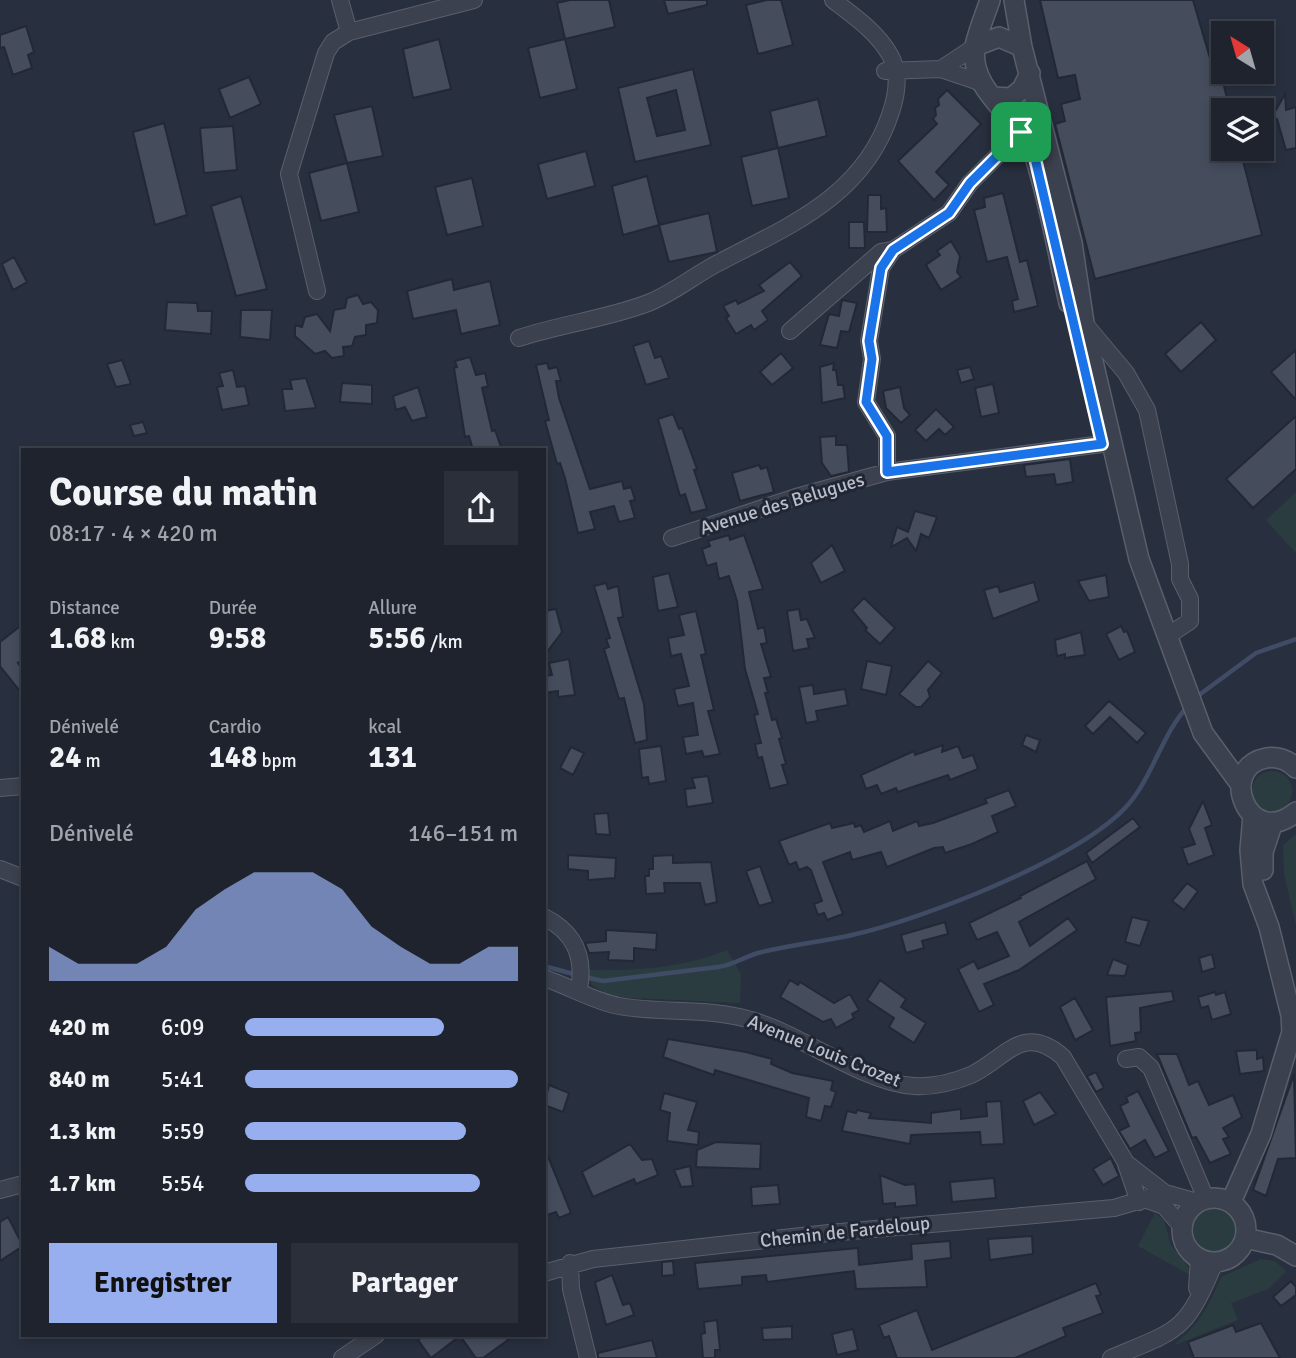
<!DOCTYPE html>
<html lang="fr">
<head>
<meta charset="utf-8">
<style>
  body { margin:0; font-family:Signika,sans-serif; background:#2b2f3a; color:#f1f3f6; height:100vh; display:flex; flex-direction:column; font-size:26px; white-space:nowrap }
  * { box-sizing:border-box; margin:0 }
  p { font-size:23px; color:#a1a4aa }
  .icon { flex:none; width:38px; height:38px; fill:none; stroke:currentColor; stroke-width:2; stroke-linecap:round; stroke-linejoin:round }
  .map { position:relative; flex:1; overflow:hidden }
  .details { position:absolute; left:21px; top:448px; width:525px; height:889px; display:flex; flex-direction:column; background:#1e232e; border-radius:0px; box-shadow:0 4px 10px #0003,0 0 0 2px #3c404a }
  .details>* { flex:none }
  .needle { width:46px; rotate:323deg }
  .tools { position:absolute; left:1211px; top:21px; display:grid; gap:14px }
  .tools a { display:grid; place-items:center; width:63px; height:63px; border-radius:0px; background:#1e232e; box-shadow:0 4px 10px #0003,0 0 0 2px #3c404a; font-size:35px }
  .pin { position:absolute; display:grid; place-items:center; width:60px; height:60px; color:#fff; margin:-30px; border-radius:14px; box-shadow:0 4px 10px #0006 }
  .round { display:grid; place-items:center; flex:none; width:74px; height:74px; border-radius:0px; background:#2b2f3a }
  .headline { display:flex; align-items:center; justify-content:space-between; height:119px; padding:0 28px }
  h1 { font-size:38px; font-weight:700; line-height:52px }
  .stats { display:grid; grid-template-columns:repeat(3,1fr); gap:10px; height:119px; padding:7px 28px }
  .stats div { display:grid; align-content:center }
  .stats b { font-size:30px; font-weight:700 }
  .stats small { font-size:19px; font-weight:400 }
  .stats p { font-size:19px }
  .chart { height:196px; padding:14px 28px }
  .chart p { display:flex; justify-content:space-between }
  .chart svg { width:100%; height:126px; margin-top:7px; fill:#98afef; opacity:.7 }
  .primary-button { display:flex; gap:14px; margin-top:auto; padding:14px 28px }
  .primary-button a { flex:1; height:80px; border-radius:0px; background:#98afef; color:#111; font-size:28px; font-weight:700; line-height:80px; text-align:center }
  .primary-button a+a { background:#2b2f3a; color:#f1f3f6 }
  ul { padding:0 28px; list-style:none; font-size:23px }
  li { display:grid; grid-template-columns:112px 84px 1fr; align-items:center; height:52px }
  li i { height:18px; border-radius:9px; background:#98afef }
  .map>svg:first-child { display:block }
</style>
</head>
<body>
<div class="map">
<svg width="1296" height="1358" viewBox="0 0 1296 1358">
  <rect width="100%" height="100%" fill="#282f3e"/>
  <path fill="#2b3c40" d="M1296,492V551L1295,552L1266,520Z
    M1252 791a20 20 0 1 1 40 0a20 20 0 1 1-40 0Z
    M1296,834V926L1284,874L1283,845Z
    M727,950L741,974L740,1003L611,997L592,985L586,970C633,971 684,968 727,950Z
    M1190 1230a23 23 0 1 1 46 0a23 23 0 1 1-46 0Z
    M1155,1213L1164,1220L1171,1245L1188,1266L1190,1275L1138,1246Z
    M1261,1259L1275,1261L1286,1271L1268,1289L1231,1303L1238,1320L1172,1346C1198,1327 1209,1306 1221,1277Z"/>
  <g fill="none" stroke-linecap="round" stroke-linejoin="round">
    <path stroke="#404b66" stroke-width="4.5" d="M1195,698L1256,653L1296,639
      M544,966L577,975
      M585,977L603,981L718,967C733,965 744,957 758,953C789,945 821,942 852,935C923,919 1078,859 1126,807C1152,779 1161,736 1187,707"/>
  </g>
  <path fill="#454d5d" stroke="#232836" stroke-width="2" fill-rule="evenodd" d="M570,0H609L615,27L565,39L557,3Z
    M664,0H707V5L668,14Z
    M767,0H781L793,45L758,54L746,5Z
    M1040,0H1193L1215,75L1221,74L1230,110H1223V149H1240L1262,235L1095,279L1055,124L1065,121L1061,104L1080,99L1075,75L1058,78Z
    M26,26L34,52L28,55L32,68L13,75L4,47L0,48V35Z
    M439,39L451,89L413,98L403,49Z
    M565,39L577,89L540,98L528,48Z
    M693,69L711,145L635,162L618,88ZM676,90L685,130L657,136L647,98Z
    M249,77L261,104L230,118L219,89Z
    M947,90L981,124L936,172L949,185L934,200L898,161L937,124L933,119L936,115L935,108L939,105L938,99Z
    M1285,94L1286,110L1296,107V148L1286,150L1277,119L1272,117Z
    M818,99L827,136L778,148L770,111Z
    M372,106L383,156L347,163L334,115Z
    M164,123L187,215L155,225L133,132Z
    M233,126L237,170L204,173L200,128Z
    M778,148L789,198L752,206L741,157Z
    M586,151L595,186L547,199L538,164Z
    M347,163L359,212L321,221L309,173Z
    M647,176L659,225L623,235L612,186Z
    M472,178L483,226L447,235L435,187Z
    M1003,193L1020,262L1027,260L1038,306L1014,312L1012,301L1018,299L1007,257L987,262L974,210L985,207L984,198Z
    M868,195H881V209L886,208L887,232H867Z
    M241,196L267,289L236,296L211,206Z
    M709,213L717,252L669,262L659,225Z
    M849,222H864L865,248H849Z
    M951,241L960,256L957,272L961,277L941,290L926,265L940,255L937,251Z
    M14,257L27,282L13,290L2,264Z
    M790,262L802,276L762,311L768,320L754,330L751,325L736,334L726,318L729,316L723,306L736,300L738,304L764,291L759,285Z
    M452,279L454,290L490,281L500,325L461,334L456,310L413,319L407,291Z
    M358,295L363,304L371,302L378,310L377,323L366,325V335L355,337L352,346L343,347L344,356L332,358L325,351L315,354L295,336V325L302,327L305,317L317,314L330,331L334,310L345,308L347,298Z
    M842,300L857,303L849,332L841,331L837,348L820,345L829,314L839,316Z
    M167,302L197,303L198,311H212L211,334L165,330Z
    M241,310H272L270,340L240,337Z
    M1201,322L1216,340L1181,372L1165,354Z
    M649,341L655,358L661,356L669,378L646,385L633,346Z
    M1296,350V400L1271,372Z
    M781,353L793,368L772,385L760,372Z
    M470,357L476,375L485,373L488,386L482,388L492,431L495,430L501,447L473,450L469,436L465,437L454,368L457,367L455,361Z
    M122,360L131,384L116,387L107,364Z
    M547,363L549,369L557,367L561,381H556L559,398L590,489L622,481L624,489L631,487L635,500L630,501L635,518L619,522L614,506L590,512L595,529L578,533L565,478L560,463L557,464L545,421L549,420L536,365Z
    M834,363L833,370H836L838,385H843L845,398L822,403L820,367Z
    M970,367L974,379L961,383L957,370Z
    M233,370L237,387L245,386L249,405L222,410L217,387L223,386L219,373Z
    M306,378L316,408L285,411L282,389H292L290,380Z
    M342,383L372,385V404L340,402Z
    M993,384L999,413L981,417L975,388Z
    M418,387L427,417L412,421L405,407L396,410L393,396Z
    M900,387L904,408L910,415L901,423L886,408L883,391Z
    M936,409L954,427L945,435L939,429L926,441L915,430Z
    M673,414L679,429L682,428L697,469L694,470L707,509L691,513L685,494L680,496L658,419Z
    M1296,416V469L1253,508L1226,479Z
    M143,422L147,433L134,436L130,425Z
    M836,436V445H847L849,472L831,476L822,463L820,437Z
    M1070,459L1073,482L1056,485L1054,474L1026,477L1024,465Z
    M759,465L761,469L767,467L774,492L740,501L732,473Z
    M915,511L937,517L929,538L921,534L916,551L907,538L891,547L897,527L908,532Z
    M729,535L730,540L744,535L763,589L749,592L758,629L764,627L767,643L761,644L771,677L764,678L768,693H765L772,720L776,719L782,738L779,739L786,764L782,765L788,784L770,789L762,757L758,758L755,744L761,743L754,715L758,714L745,669L737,601L729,576L719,579L716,563L707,566L702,549L710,546L708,541Z
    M832,545L845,571L821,583L811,563Z
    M669,573L678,607L658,611L653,577Z
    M1106,575L1109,597L1089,601L1078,581Z
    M1034,582L1039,601L993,619L984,590L998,586L1000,592Z
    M606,583L608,589L618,586L623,617L618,618L644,704L647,740L635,743L624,698L619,699L604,649L609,647L606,639L610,638L594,586Z
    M864,598L895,628L880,644L865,630L867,628L852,610Z
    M556,609L562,632L544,656V611Z
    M799,609L801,620L807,619L815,638L807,639L809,648L793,651L787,611Z
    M696,611L706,654L701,655L714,710L708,711L720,754L704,757L702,751L686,754L683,737L698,735L693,703L678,706L674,689L689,686L681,654L671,656L668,638L684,635L679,615Z
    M23,624V659L18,663L23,670V695L0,666V642Z
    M1121,626L1124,632L1127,631L1135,652L1119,660L1106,634Z
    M1081,632L1085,655L1065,658V654L1057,656L1055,640Z
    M569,659L575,695L558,697V691L544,693V676L552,675L549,663Z
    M867,661L892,666L886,695L861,689Z
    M928,661L942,673L928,690L930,697L921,707H916L899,694Z
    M813,685L814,694L845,689L848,705L816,711L818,721L806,723L799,687Z
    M1109,701L1146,733L1137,743L1110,717L1093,734L1085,726Z
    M1026,735L1040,740L1036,752L1022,745Z
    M943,745L942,752L958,746L963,758L973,755L978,769L950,780L948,775L898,792L896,788L881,794L877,785L866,789L861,775L914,751L915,755Z
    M661,746L666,781L649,784L648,777L642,778L639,749Z
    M571,747L584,753L573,775L560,768Z
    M708,776L713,803L687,807L685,789L695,788L692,778Z
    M1009,790L1016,806L992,816L998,832L972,844L945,853L943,847L934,848L887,867L881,852L852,860L850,852L823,862L843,914L827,920L824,913L818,915L814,904L822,901L811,870L807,867L799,870L796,862L789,865L779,841L830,823L832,828L854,823L855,827L861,825L864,832L890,821L893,831L917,821L919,826L933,823L987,803L985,799Z
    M1203,801L1212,825L1205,828L1214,855L1188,865L1182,848L1195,844L1189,829Z
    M608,813L610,835L596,834L594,814Z
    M1133,818L1140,827L1092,863L1086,853Z
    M568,855L616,858L615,878L588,880V871L568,869Z
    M673,855V863L711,862L717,902L705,905L700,883H664L665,893L646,894L645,876H649V869H653V856Z
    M1087,861L1096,879L1019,922L1030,946L1068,918L1077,930L1019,970L984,984L994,1005L979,1012L958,969L974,961L978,969L1009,956L997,932L977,940L969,923L1021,898L1020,896Z
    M760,866L773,902L759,906L746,871Z
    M1187,883L1198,891L1184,910L1172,901Z
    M1132,917L1149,921L1140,946L1125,942Z
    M945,922L948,934L922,941L924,948L906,953L901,935Z
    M606,930L657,933L656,950L634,948V961L608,960L609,952L589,953L585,943L606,941Z
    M1212,954L1215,968L1202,972L1199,958Z
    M1113,959L1128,965L1125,976L1107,975Z
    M790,980L798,985L800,982L834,1003L850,994L859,1010L852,1014L854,1018L836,1028L831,1019L823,1022L780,997Z
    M880,980L906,999L901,1007L926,1023L914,1043L889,1027L894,1018L867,1000Z
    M1172,991L1174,1001L1140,1008L1141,1032L1135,1033L1136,1041L1110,1046L1106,997Z
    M1215,992L1216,995L1225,992L1231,1014L1212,1020L1208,1006L1201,1008L1198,997Z
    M1075,998L1093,1030L1075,1040L1060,1007Z
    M668,1039L746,1052L772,1059L771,1064L792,1073L833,1081L831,1090L836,1092L831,1107L825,1106L821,1121L806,1117L809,1098L715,1070L714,1075L663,1057Z
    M1257,1050V1059L1263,1057L1264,1071L1240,1074L1236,1051Z
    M1157,1054H1177L1189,1085L1198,1081L1209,1105L1233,1095L1242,1117L1223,1128L1229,1137L1223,1139L1231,1154L1210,1163L1196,1137L1192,1138Z
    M1096,1072L1104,1088L1096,1092L1087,1076Z
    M1294,1074L1296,1158L1278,1159L1266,1196L1253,1190Z
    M549,1085L569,1093L563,1112L544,1105Z
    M1138,1091L1169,1151L1155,1158L1145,1140L1130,1149L1119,1131L1129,1126L1120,1106L1128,1102L1126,1097Z
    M1040,1092L1056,1114L1034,1125L1023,1101Z
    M664,1093L697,1102L688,1130L699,1132L698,1145L667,1141L670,1113L660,1110Z
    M1001,1101L1004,1144L981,1145L980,1132L911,1135L910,1144L842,1131L847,1111L856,1113L857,1110L871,1113L869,1118L931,1123V1113L961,1109V1119L987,1116L986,1102Z
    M716,1142L761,1144L760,1169L696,1167L697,1150Z
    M630,1144L642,1160L652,1159L658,1175L636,1184L634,1179L593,1197L582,1172Z
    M545,1149L571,1213L559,1218L556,1212L544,1216Z
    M1111,1158L1119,1176L1103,1185L1093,1169Z
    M690,1166L693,1186L681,1187L674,1170Z
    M880,1175L905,1185L915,1184L917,1205L895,1207V1203L883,1204Z
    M994,1178L996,1198L952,1202L950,1182Z
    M778,1185L780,1204L752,1206L751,1187Z
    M8,1217L23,1246L0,1261V1222Z
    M1032,1236L1033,1254L990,1260L988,1239Z
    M950,1241L951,1258L925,1261L927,1287L856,1289L854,1271L767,1282L766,1275L742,1277V1285L698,1289L695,1263L858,1248L859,1265L912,1259L911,1244Z
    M673,1261L674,1275L662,1276V1262Z
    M612,1275L623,1305L630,1303L634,1315L606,1325L595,1282Z
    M1291,1281L1296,1287V1295L1281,1306L1273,1297Z
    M1096,1283L1101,1295L1096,1296L1103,1313L1063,1328L1066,1336L1015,1358H897L889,1336L884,1338L879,1325L917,1310L932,1350Z
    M717,1320L720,1350H715V1358H703L701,1334L705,1333L704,1322Z
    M1261,1323L1280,1358H1194L1188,1342L1233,1325L1236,1332Z
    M792,1326V1339L763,1340L762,1328Z
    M853,1329L858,1350L837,1355L832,1334Z
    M424,1335H515L483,1358H476L460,1336L431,1358L418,1340Z
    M652,1340L657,1358H598V1353Z"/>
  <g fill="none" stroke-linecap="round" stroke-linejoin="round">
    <defs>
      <path id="minor" d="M340,0L349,32
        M941,69L976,46
        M885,71L941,69L982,83
        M317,291L289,174L326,53L333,42L349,32L474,0
        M1084,323L1126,373L1147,410L1180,564V579L1190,599V621L1169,635
        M790,331L881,252L893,250
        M519,338C561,324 606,319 648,303C674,293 697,273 722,261C793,224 865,194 891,112C897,94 900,72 890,55C877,32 854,16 833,0
        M887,472V436L866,402L872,359L869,341L881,268L893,250L949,213L970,183L1021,132
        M672,538L796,497L887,472L1102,444
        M0,788L23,786
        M0,869L23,878
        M544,917C574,932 585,956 579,989
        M544,978C568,986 596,1002 619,1006C663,1014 708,1007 751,1020C799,1033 866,1084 914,1086C932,1087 954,1082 971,1075C1006,1058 1023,1022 1063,1057L1125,1161L1139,1202
        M1126,1059L1139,1057L1151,1068L1206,1199
        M1129,1165L1165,1193
        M0,1190L23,1184
        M1147,1200L1164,1206L1182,1227
        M1199,1258L1197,1288L1200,1294
        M570,1263L571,1289L588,1358
        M544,1273L593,1259L829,1233L1114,1208L1165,1193L1197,1202
        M342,1358L376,1335
        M1111,1358C1180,1329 1185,1333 1215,1262"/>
      <path id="tertiary" d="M990,0C985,15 978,31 975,46C968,93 1022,117 1035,157C1050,204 1058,255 1069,303
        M1014,0L1022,47L1072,243L1084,323L1139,559L1203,733L1241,785
        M976,46L999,37L1022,47
        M993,97L1011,98L1022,89L1030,73
        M1296,768C1288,760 1277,756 1266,758C1216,768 1249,851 1296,812
        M1263,870V852L1273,822
        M1182 1230a32 32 0 1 1 64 0a32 32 0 1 1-64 0Z
        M1231,1202L1261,1134L1292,1032L1291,1015L1269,927L1253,884L1250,850L1253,815
        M1245,1238L1277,1245L1296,1256"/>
    </defs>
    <use href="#minor" stroke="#5a5f6c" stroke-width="18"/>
    <use href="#tertiary" stroke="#5a5f6c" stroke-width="22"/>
    <use href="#minor" stroke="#3c414f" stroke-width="16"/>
    <use href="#tertiary" stroke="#3c414f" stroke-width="19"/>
  </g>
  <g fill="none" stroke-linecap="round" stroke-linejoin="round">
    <defs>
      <path id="route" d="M1021,132L1034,154L1102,444L887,472V436L866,402L872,359L869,341L881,268L893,250L949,213L970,183Z"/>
    </defs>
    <use href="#route" stroke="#fff" stroke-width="14"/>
    <use href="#route" stroke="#1a73e8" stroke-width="9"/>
  </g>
  <g text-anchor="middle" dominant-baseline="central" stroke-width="6" stroke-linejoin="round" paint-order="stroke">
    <g font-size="19" fill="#b8bdc9" stroke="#212634">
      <text transform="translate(782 504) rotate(-17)">Avenue des Belugues</text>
      <text transform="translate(824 1051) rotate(22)">Avenue Louis Crozet</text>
      <text transform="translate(845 1232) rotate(-6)">Chemin de Fardeloup</text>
    </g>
  </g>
</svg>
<div class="tools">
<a><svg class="needle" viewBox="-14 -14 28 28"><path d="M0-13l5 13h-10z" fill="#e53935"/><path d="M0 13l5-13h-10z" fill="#a1a4aa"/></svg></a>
<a><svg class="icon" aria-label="layers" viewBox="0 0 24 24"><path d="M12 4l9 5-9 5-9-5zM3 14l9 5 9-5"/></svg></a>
</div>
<div class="pin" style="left:1021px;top:132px;background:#1e9e55"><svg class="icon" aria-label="arrive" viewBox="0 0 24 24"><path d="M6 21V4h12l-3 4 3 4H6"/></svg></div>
<section class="details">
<div class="headline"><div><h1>Course du matin</h1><p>08:17 · 4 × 420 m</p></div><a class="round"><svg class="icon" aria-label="share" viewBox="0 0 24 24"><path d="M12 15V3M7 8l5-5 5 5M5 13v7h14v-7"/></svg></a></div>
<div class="stats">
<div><p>Distance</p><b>1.68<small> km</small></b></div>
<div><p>Durée</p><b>9:58</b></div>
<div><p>Allure</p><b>5:56<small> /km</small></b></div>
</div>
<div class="stats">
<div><p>Dénivelé</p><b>24<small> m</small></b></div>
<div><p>Cardio</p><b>148<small> bpm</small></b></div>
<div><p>kcal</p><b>131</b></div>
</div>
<div class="chart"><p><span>Dénivelé</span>146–151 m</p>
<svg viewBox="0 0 160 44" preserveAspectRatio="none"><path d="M0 44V32L10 38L20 38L30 38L40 32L50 19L60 12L70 6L80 6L90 6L100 12L110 25L120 32L130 38L140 38L150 32L160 32V44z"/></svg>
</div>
<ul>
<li><b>420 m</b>6:09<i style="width:73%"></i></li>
<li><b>840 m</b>5:41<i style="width:100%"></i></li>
<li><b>1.3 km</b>5:59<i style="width:81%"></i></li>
<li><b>1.7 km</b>5:54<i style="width:86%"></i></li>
</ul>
<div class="primary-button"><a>Enregistrer</a><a>Partager</a></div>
</section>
</div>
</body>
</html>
